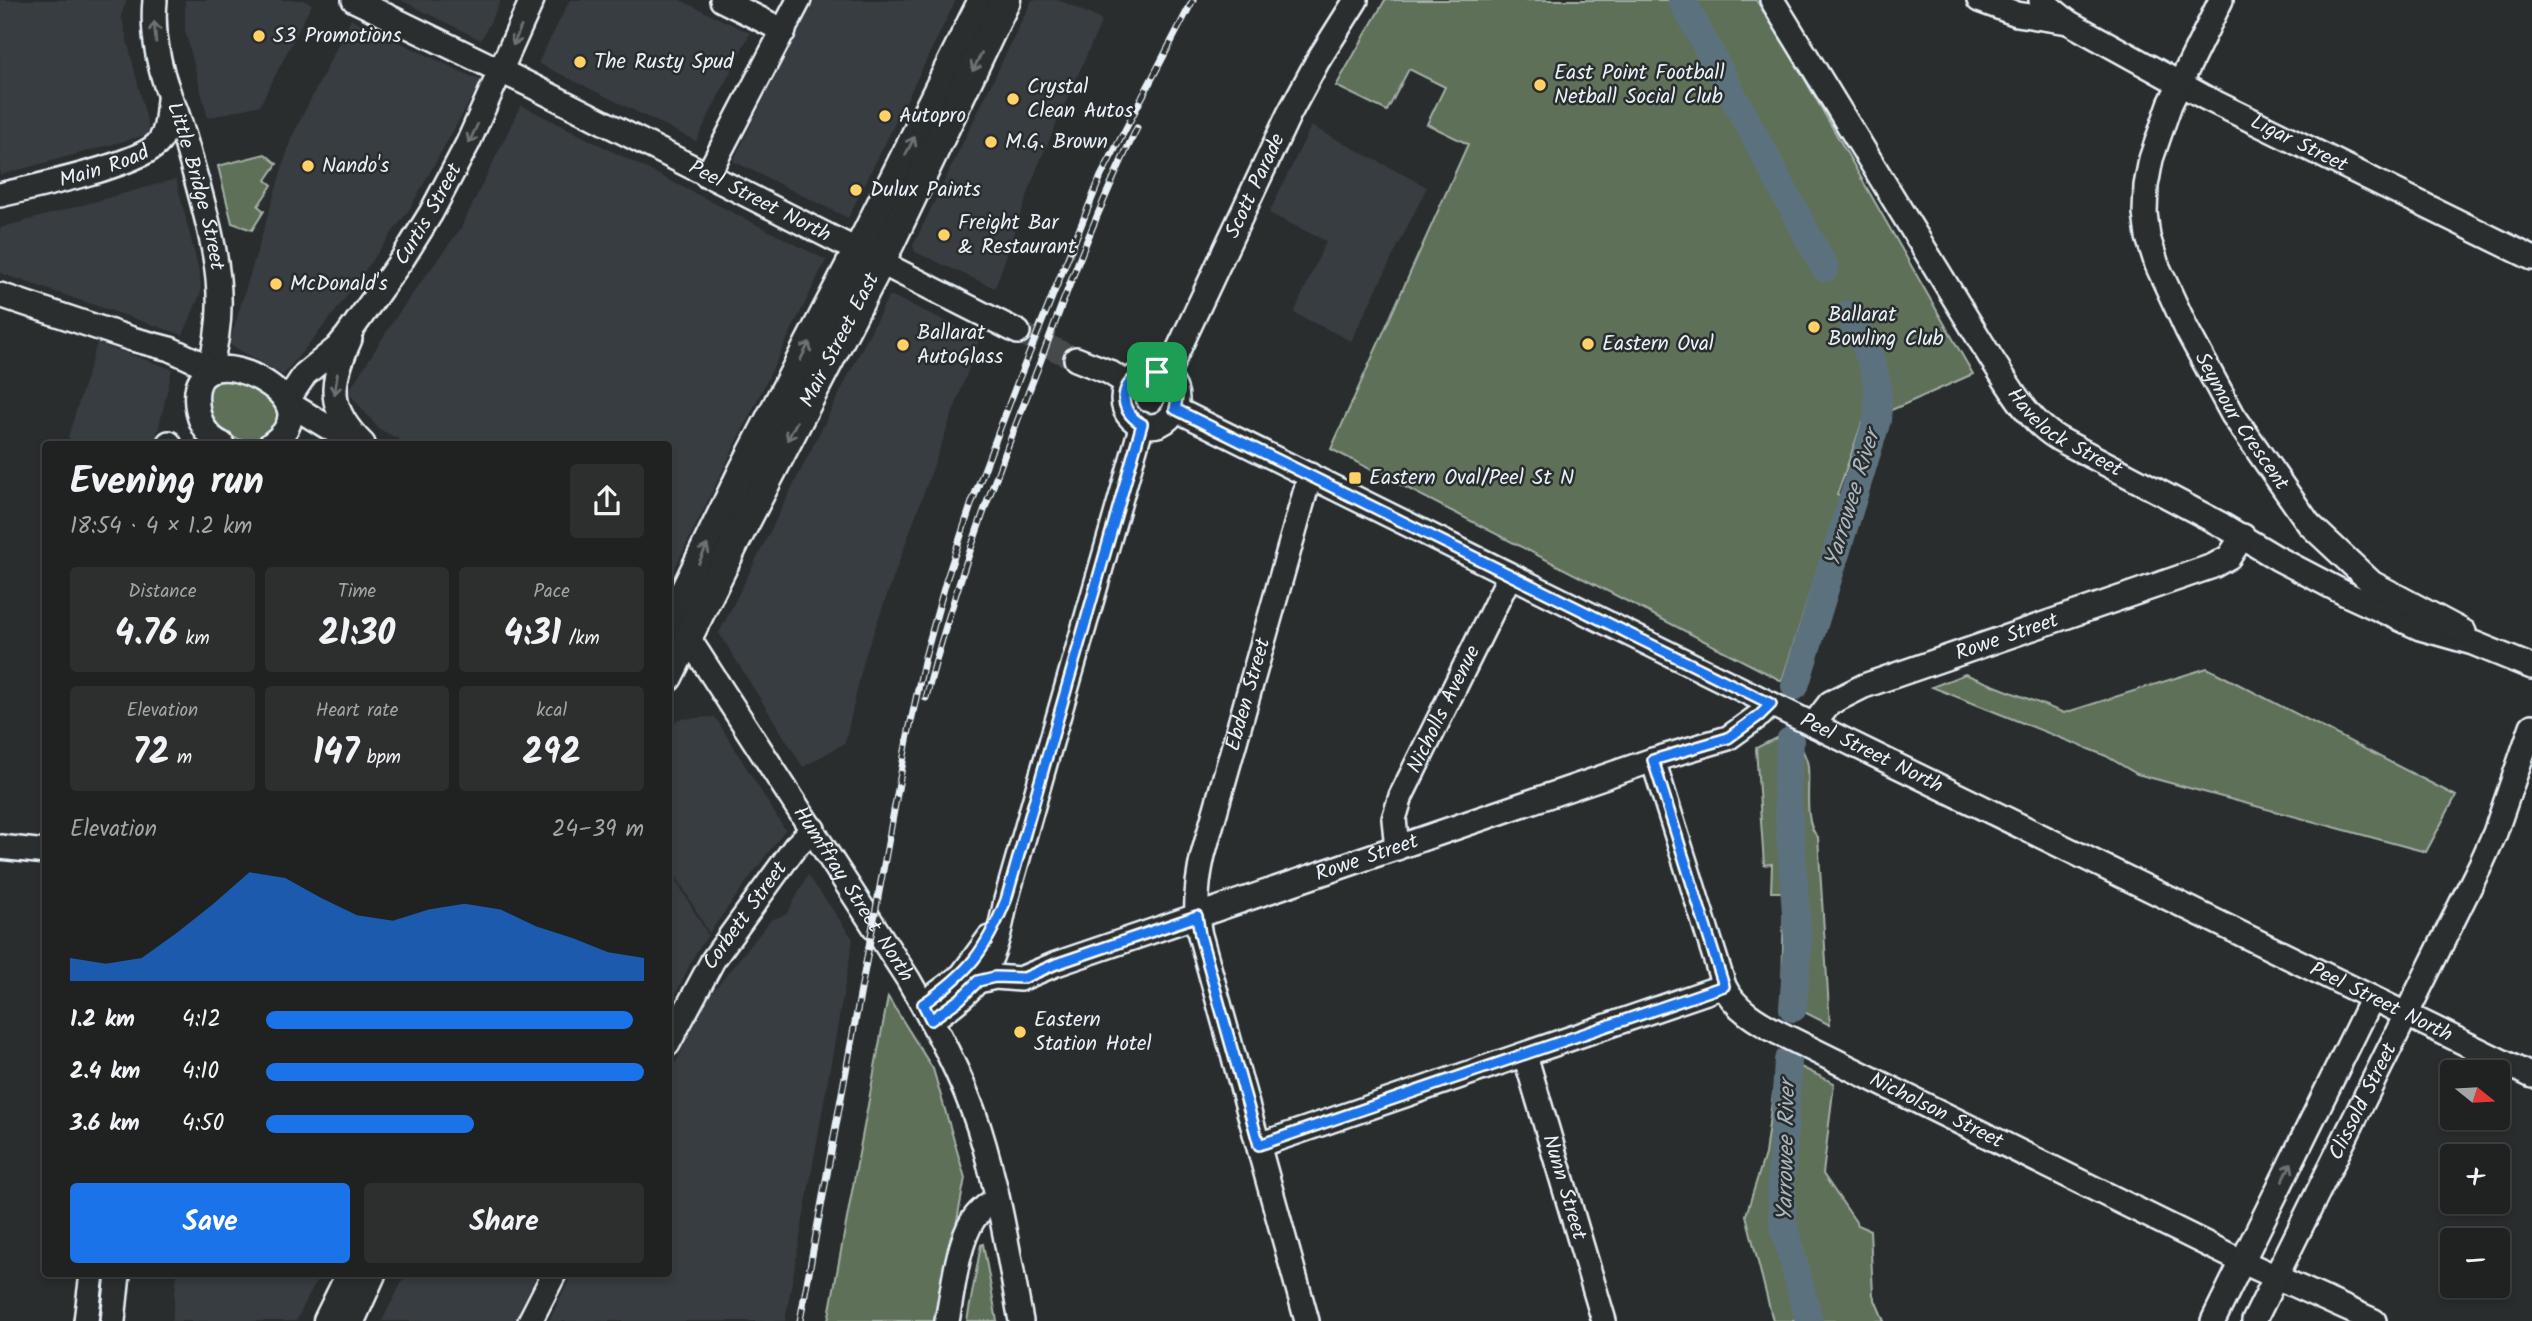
<!DOCTYPE html>
<html lang="en">
<head>
<meta charset="utf-8">
<style>
  body { margin:0; font-family:Kalam,sans-serif; background:#2d2f2f; color:#f1f3f6; height:100vh; display:flex; flex-direction:column; font-size:26px; white-space:nowrap }
  * { box-sizing:border-box; margin:0 }
  p { font-size:23px; color:#a2a4a5 }
  .icon { flex:none; width:38px; height:38px; fill:none; stroke:currentColor; stroke-width:2; stroke-linecap:round; stroke-linejoin:round }
  .map { position:relative; flex:1; overflow:hidden }
  .details { position:absolute; left:42px; top:441px; width:630px; height:836px; display:flex; flex-direction:column; background:#202222; border-radius:7px; box-shadow:0 4px 10px #0003,0 0 0 2px #3d3f40 }
  .details>* { flex:none }
  .needle { width:46px; rotate:108deg }
  .fabs { position:absolute; left:2440px; top:1060px; display:grid; gap:14px }
  .fabs a { display:grid; place-items:center; width:70px; height:70px; border-radius:7px; background:#202222; box-shadow:0 4px 10px #0003,0 0 0 2px #3d3f40; font-size:35px }
  .pin { position:absolute; display:grid; place-items:center; width:60px; height:60px; color:#fff; margin:-30px; border-radius:14px; box-shadow:0 4px 10px #0006 }
  .round { display:grid; place-items:center; flex:none; width:74px; height:74px; border-radius:7px; background:#2d2f2f }
  .head { display:flex; align-items:center; justify-content:space-between; height:119px; padding:0 28px }
  h1 { font-size:38px; font-weight:700; line-height:52px }
  .stats { display:grid; grid-template-columns:repeat(3,1fr); gap:10px; height:119px; padding:7px 28px }
  .stats div { display:grid; align-content:center; border-radius:7px; background:#2d2f2f; text-align:center }
  .stats b { font-size:35px; font-weight:700 }
  .stats small { font-size:19px; font-weight:400 }
  .stats p { font-size:19px }
  .chart { height:196px; padding:14px 28px }
  .chart p { display:flex; justify-content:space-between }
  .chart svg { width:100%; height:126px; margin-top:7px; fill:#1a73e8; opacity:.7 }
  .cta { display:flex; gap:14px; margin-top:auto; padding:14px 28px }
  .cta a { flex:1; height:80px; border-radius:7px; background:#1a73e8; color:#fff; font-size:28px; font-weight:700; line-height:80px; text-align:center }
  .cta a+a { background:#2d2f2f; color:#f1f3f6 }
  ul { padding:0 28px; list-style:none; font-size:23px }
  li { display:grid; grid-template-columns:112px 84px 1fr; align-items:center; height:52px }
  li i { height:18px; border-radius:9px; background:#1a73e8 }
  .map>svg:first-child { display:block }
</style>
</head>
<body>
<div class="map">
<svg width="2532" height="1321" viewBox="0 0 2532 1321">
  <rect width="100%" height="100%" fill="#2a2d2e"/>
  <filter id="ink" filterUnits="userSpaceOnUse"><feTurbulence type="fractalNoise" baseFrequency=".0143" numOctaves="2"/><feDisplacementMap in="SourceGraphic" scale="14" xChannelSelector="R" yChannelSelector="G"/><feConvolveMatrix kernelMatrix="1 2 1 2 8 2 1 2 1" color-interpolation-filters="sRGB"/></filter>
  <g filter="url(#ink)">
    <path fill="#383d43" d="M0,0H127L121,15L150,134L0,175Z
      M185,0H302L312,4L260,105L208,118L185,30Z
      M401,0H501L481,40Z
      M570,0H680L750,33L696,141L538,63Z
      M813,0H956L848,218L733,161Z
      M1032,0H1059L1102,20L1037,168L995,288L915,252L913,246Z
      M351,19L481,81L410,208L335,312L283,375L229,344L291,139Z
      M521,105L826,260L669,580L668,444H408L379,429L348,392L400,311L461,228Z
      M1311,126L1427,187L1351,341L1294,313L1326,241L1269,213Z
      M176,179L200,276L201,292L183,335L0,273V228Z
      M892,296L980,337L864,659L845,743L803,767L719,633L888,297Z
      M97,343L172,369L155,444H74L68,437Z
      M715,717L785,830L709,933L669,863L668,737L677,719Z
      M669,869L708,935L695,954L669,1008Z
      M808,875L853,939L785,1321H549L572,1274H668L669,1077L705,1001L771,920L787,914Z
      M177,1274H320L296,1321H172Z
      M406,1274H537L514,1321H382Z"/>
    <path fill="#5f7059" stroke="#a4b0a8" stroke-width="2" d="M1385,0H1756L1787,48L1973,374L1862,423L1837,495L1841,497L1782,681L1331,449L1468,144L1427,124L1445,87L1409,69L1387,111L1336,86Z
      M265,154L277,164L266,180L272,185L258,206L264,211L252,230L232,223L218,166Z
      M230,379C254,381 303,417 262,437C227,454 189,403 214,384C219,381 225,380 230,379Z
      M2207,668L2456,796L2426,852L2137,774L2106,756L1932,687L1965,674L2064,713Z
      M1778,737L1797,739C1801,747 1807,757 1808,766C1810,786 1803,823 1818,837L1830,1025L1782,1001L1784,892H1771L1772,864L1764,865L1756,748Z
      M888,997L933,1069L965,1178L938,1321H828Z
      M1778,1056L1834,1083L1823,1174L1858,1225L1870,1230L1873,1295L1884,1321H1773L1746,1215L1765,1154Z
      M983,1244L997,1321H967L981,1245Z"/>
    <g fill="none" stroke-linecap="round" stroke-linejoin="round">
      <path stroke="#5c717e" stroke-width="28" d="M1682,0L1825,268
        M1795,686L1877,420C1882,376 1869,351 1849,314
        M1790,741L1787,789L1798,940L1793,1008
        M1788,1061L1781,1181L1783,1222L1809,1321"/>
      <path stroke="#464a4c" stroke-width="23" stroke-dasharray="23 11" stroke-linecap="butt" d="M1018,332L1076,359"/>
      <defs>
        <g id="minor">
          <path id="s1" d="M155,0C152,32 158,64 169,94C171,101 175,107 177,114C185,137 191,162 198,185C216,252 230,305 208,373"/>
          <path id="s2" d="M354,0L530,85L1018,332"/>
          <path d="M722,0L784,31"/>
          <path id="s3" d="M1772,0L1991,358C2011,388 2027,420 2059,439L2222,525L2277,558L2346,594L2420,628L2473,643L2532,667"/>
          <path d="M1979,0L2017,14L2068,22"/>
          <path id="s4" d="M2041,0L2068,22L2206,98L2532,258"/>
          <path id="s5" d="M2221,0L2170,104L2151,159L2146,186L2145,213L2148,237L2157,265L2187,330L2233,415L2309,524L2372,583L2464,632"/>
          <path d="M707,176L799,0"/>
          <path id="s6" d="M0,195C33,187 141,165 159,142C168,130 167,114 169,100"/>
          <path d="M0,295L132,339L170,349L213,369"/>
          <path d="M350,339C330,384 326,408 363,444"/>
          <path d="M1076,359L1109,372L1128,384"/>
          <circle cx="1150" cy="399" r="27"/>
          <path id="s7" d="M1166,376L1289,114L1317,62L1356,0"/>
          <path id="s8" d="M287,401L305,374L337,348L347,336L403,258L431,213L468,143L532,0"/>
          <path d="M288,403L354,443"/>
          <path id="s9" d="M1175,409L1781,709L2532,1076"/>
          <path d="M169,444V443"/>
          <path d="M222,444C207,437 199,422 197,405C192,360 231,363 260,379C290,396 304,420 271,444"/>
          <path id="s10" d="M680,625L908,979C935,1026 962,1075 979,1128C999,1191 1009,1257 1021,1321"/>
          <path id="s11" d="M1813,725L1830,703L1864,686L2213,566L2229,557L2243,536"/>
          <path id="s12" d="M1653,760L1724,986C1735,1009 1758,1022 1779,1033L2243,1262L2374,1321"/>
          <path d="M0,847L46,852"/>
          <path id="s13" d="M1397,848L1394,819L1401,796L1510,575"/>
          <path id="s14" d="M978,981L995,977L1020,979L1056,964L1653,760L1728,738L1760,715L1771,704"/>
          <path d="M923,1004L962,975L989,938"/>
          <path d="M931,1020C986,984 994,963 1006,900L1142,424"/>
          <path id="s15" d="M668,1044L713,960L795,847L813,829"/>
          <path id="s16" d="M1525,1055L1604,1321"/>
          <path d="M1259,1145L1724,986"/>
          <path d="M86,1321L92,1274"/>
          <path d="M113,1321L118,1274"/>
          <path d="M530,1321L554,1274"/>
          <path d="M947,1321C953,1291 957,1245 973,1220C979,1210 989,1204 997,1198"/>
          <path id="s17" d="M1307,1321L1200,935C1194,909 1197,881 1203,855L1310,475"/>
          <path d="M2213,1321L2372,998"/>
          <path id="s18" d="M2254,1321L2481,864L2495,833L2532,726"/>
        </g>
        <g id="major">
          <path d="M668,626L743,471L867,233L983,0"/>
          <path id="s19" d="M668,677L734,544L890,243L1006,0"/>
          <path d="M328,1321L351,1274"/>
          <path d="M350,1321L371,1274"/>
        </g>
      </defs>
      <use href="#minor" stroke="#e8f1f8" stroke-width="28"/>
      <use href="#major" stroke="#e8f1f8" stroke-width="33"/>
      <use href="#minor" stroke="#2a2d2e" stroke-width="23"/>
      <use href="#major" stroke="#2a2d2e" stroke-width="28"/>
      <defs>
        <path id="rail" d="M926,698C955,584 996,475 1039,365C1069,285 1099,205 1137,128
          M800,1321L907,740L925,657L946,581L972,502L1016,386L1101,176L1193,0"/>
      </defs>
      <use href="#rail" stroke="#e8f1f8" stroke-width="7"/>
      <use href="#rail" stroke="#2a2d2e" stroke-width="4.5" stroke-dasharray="13" stroke-linecap="butt"/>
    </g>
    <defs><path id="oneway-shaft" d="M-6 0H5M1.5-3L5.5 0L1.5 3" fill="none" stroke-width="1.6" stroke-linecap="round" stroke-linejoin="round" transform="scale(1.75)"/></defs>
    <g stroke="#6c7275">
      <use href="#oneway-shaft" transform="translate(155 32) rotate(-95)"/>
      <use href="#oneway-shaft" transform="translate(517 36) rotate(113)"/>
      <use href="#oneway-shaft" transform="translate(977 62) rotate(116)"/>
      <use href="#oneway-shaft" transform="translate(473 134) rotate(115)"/>
      <use href="#oneway-shaft" transform="translate(910 146) rotate(-63)"/>
      <use href="#oneway-shaft" transform="translate(805 351) rotate(-63)"/>
      <use href="#oneway-shaft" transform="translate(336 384) rotate(98)"/>
      <use href="#oneway-shaft" transform="translate(792 431) rotate(117)"/>
      <use href="#oneway-shaft" transform="translate(703 554) rotate(-65)"/>
      <use href="#oneway-shaft" transform="translate(2287 1172) rotate(-64)"/>
    </g>
  </g>
  <g fill="none" stroke-linecap="round" stroke-linejoin="round" filter="url(#ink)">
    <defs>
      <path id="route" d="M1146,372C1168,373 1181,387 1175,409L1189,416L1771,704L1760,715L1728,738L1653,760L1724,986L1259,1145L1200,935L1197,916L1056,964L1024,978L995,977L978,981L960,999L931,1020L923,1004C969,972 985,952 1006,900L1142,424C1116,410 1119,381 1146,372Z"/>
    </defs>
    <use href="#route" stroke="#fff" stroke-width="14"/>
    <use href="#route" stroke="#1a73e8" stroke-width="9"/>
  </g>
  <g fill="#ffd166" stroke="#2a2d2e" stroke-width="2.5">
    <circle cx="259" cy="36" r="7"/>
    <circle cx="580" cy="62" r="7"/>
    <circle cx="1540" cy="85" r="7"/>
    <circle cx="1013" cy="99" r="7"/>
    <circle cx="885" cy="116" r="7"/>
    <circle cx="991" cy="142" r="7"/>
    <circle cx="308" cy="166" r="7"/>
    <circle cx="856" cy="190" r="7"/>
    <circle cx="944" cy="235" r="7"/>
    <circle cx="276" cy="284" r="7"/>
    <circle cx="1814" cy="327" r="7"/>
    <circle cx="1588" cy="344" r="7"/>
    <circle cx="903" cy="345" r="7"/>
    <rect x="1348" y="471" width="14" height="14" rx="3.5"/>
    <circle cx="1020" cy="1032" r="7"/>
  </g>
  <g text-anchor="middle" dominant-baseline="central" stroke-width="5" stroke-linejoin="round" paint-order="stroke">
    <g font-size="21" fill="#e8f1f8" stroke="#2a2d2e" text-anchor="start">
      <text x="273" y="36">S3 Promotions</text>
      <text x="594" y="62">The Rusty Spud</text>
      <text x="1554" y="73">East Point Football<tspan x="1554" dy="24">Netball Social Club</tspan></text>
      <text x="1027" y="87">Crystal<tspan x="1027" dy="24">Clean Autos</tspan></text>
      <text x="899" y="116">Autopro</text>
      <text x="1005" y="142">M.G. Brown</text>
      <text x="322" y="166">Nando's</text>
      <text x="870" y="190">Dulux Paints</text>
      <text x="958" y="223">Freight Bar<tspan x="958" dy="24">&amp; Restaurant</tspan></text>
      <text x="290" y="284">McDonald's</text>
      <text x="1828" y="315">Ballarat<tspan x="1828" dy="24">Bowling Club</tspan></text>
      <text x="917" y="333">Ballarat<tspan x="917" dy="24">AutoGlass</tspan></text>
      <text x="1602" y="344">Eastern Oval</text>
      <text x="1369" y="478">Eastern Oval/Peel St N</text>
      <text x="1034" y="1020">Eastern<tspan x="1034" dy="24">Station Hotel</tspan></text>
    </g>
    <g font-size="21" fill="#e8f1f8" stroke="#2a2d2e">
      <text stroke="none"><textPath href="#s4" startOffset="296">Ligar Street</textPath></text>
      <text stroke="none"><textPath href="#s6" startOffset="108">Main Road</textPath></text>
      <text stroke="none"><textPath href="#s7" startOffset="210">Scott Parade</textPath></text>
      <text stroke="none"><textPath href="#s1" startOffset="192">Little Bridge Street</textPath></text>
      <text stroke="none"><textPath href="#s2" startOffset="453">Peel Street North</textPath></text>
      <text stroke="none"><textPath href="#s8" startOffset="236">Curtis Street</textPath></text>
      <text stroke="none"><textPath href="#s19" startOffset="378">Mair Street East</textPath></text>
      <text stroke="none"><textPath href="#s5" startOffset="460">Seymour Crescent</textPath></text>
      <text stroke="none"><textPath href="#s3" startOffset="527">Havelock Street</textPath></text>
      <text stroke="none"><textPath href="#s11" startOffset="217">Rowe Street</textPath></text>
      <text stroke="none"><textPath href="#s17" startOffset="648">Ebden Street</textPath></text>
      <text stroke="none"><textPath href="#s13" startOffset="150">Nicholls Avenue</textPath></text>
      <text stroke="none"><textPath href="#s9" startOffset="777">Peel Street North</textPath></text>
      <text stroke="none"><textPath href="#s14" startOffset="410">Rowe Street</textPath></text>
      <text stroke="none"><textPath href="#s10" startOffset="320">Humffray Street North</textPath></text>
      <text stroke="none"><textPath href="#s15" startOffset="150">Corbett Street</textPath></text>
      <text stroke="none"><textPath href="#s9" startOffset="1344">Peel Street North</textPath></text>
      <text stroke="none"><textPath href="#s18" startOffset="245">Clissold Street</textPath></text>
      <text stroke="none"><textPath href="#s12" startOffset="486">Nicholson Street</textPath></text>
      <text stroke="none"><textPath href="#s16" startOffset="138">Nunn Street</textPath></text>
    </g>
    <g font-size="23" font-style="italic" fill="#a9b7c1" stroke="#2a2d2e">
      <text transform="translate(1853 499) rotate(-73)">Yarrowee River</text>
      <text transform="translate(1787 1151) rotate(-89)">Yarrowee River</text>
    </g>
  </g>
</svg>
<div class="fabs">
<a><svg class="needle" viewBox="-14 -14 28 28"><path d="M0-13l5 13h-10z" fill="#e53935"/><path d="M0 13l5-13h-10z" fill="#a2a4a5"/></svg></a>
<a>+</a>
<a>−</a>
</div>
<div class="pin" style="left:1157px;top:372px;background:#1e9e55"><svg class="icon" aria-label="arrive" viewBox="0 0 24 24"><path d="M6 21V4h12l-3 4 3 4H6"/></svg></div>
<section class="details">
<div class="head"><div><h1>Evening run</h1><p>18:54 · 4 × 1.2 km</p></div><a class="round"><svg class="icon" aria-label="share" viewBox="0 0 24 24"><path d="M12 15V3M7 8l5-5 5 5M5 13v7h14v-7"/></svg></a></div>
<div class="stats">
<div><p>Distance</p><b>4.76<small> km</small></b></div>
<div><p>Time</p><b>21:30</b></div>
<div><p>Pace</p><b>4:31<small> /km</small></b></div>
</div>
<div class="stats">
<div><p>Elevation</p><b>72<small> m</small></b></div>
<div><p>Heart rate</p><b>147<small> bpm</small></b></div>
<div><p>kcal</p><b>292</b></div>
</div>
<div class="chart"><p><span>Elevation</span>24–39 m</p>
<svg viewBox="0 0 160 44" preserveAspectRatio="none"><path d="M0 44V36L10 38L20 36L30 27L40 17L50 6L60 8L70 15L80 21L90 23L100 19L110 17L120 19L130 25L140 29L150 34L160 36V44z"/></svg>
</div>
<ul>
<li><b>1.2 km</b>4:12<i style="width:97%"></i></li>
<li><b>2.4 km</b>4:10<i style="width:100%"></i></li>
<li><b>3.6 km</b>4:50<i style="width:55%"></i></li>
</ul>
<div class="cta"><a>Save</a><a>Share</a></div>
</section>
</div>
</body>
</html>
